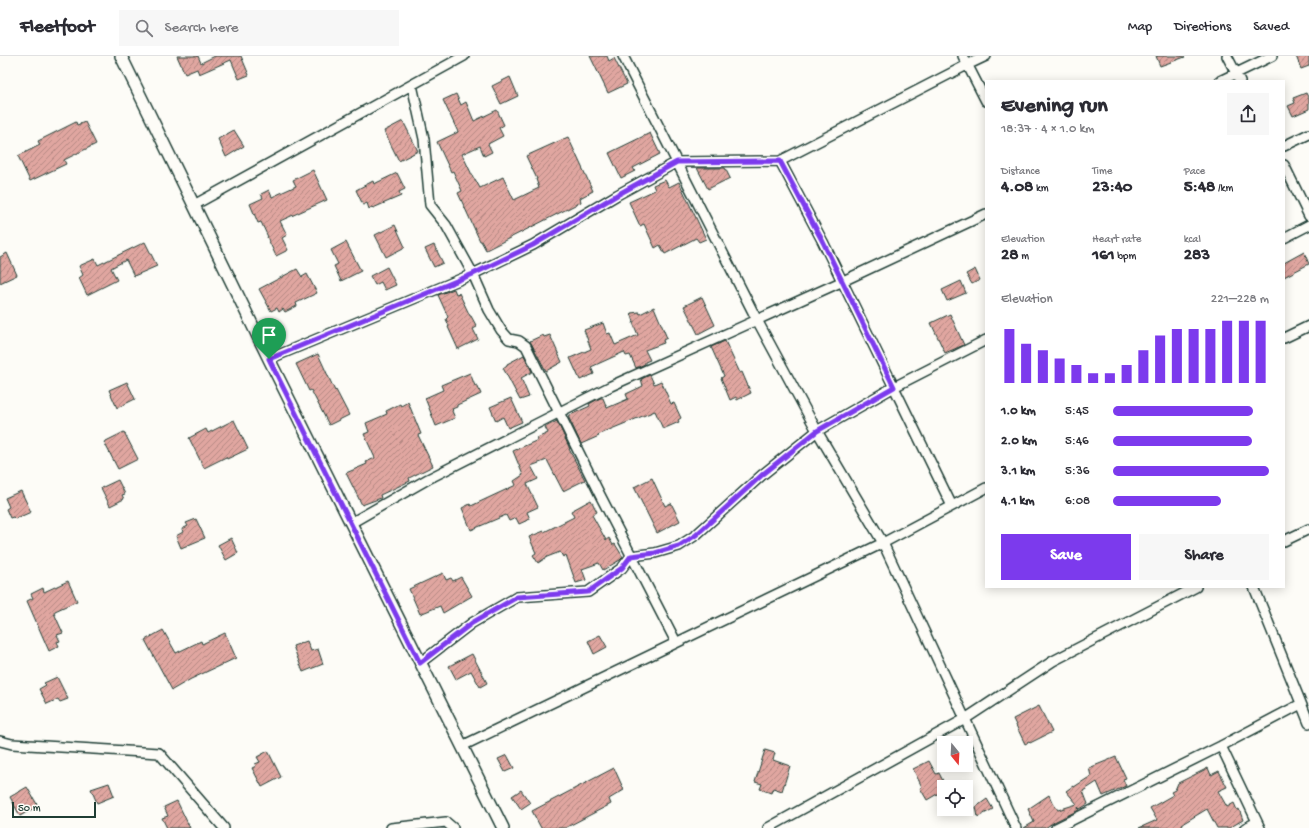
<!DOCTYPE html>
<html lang="en">
<head>
<meta charset="utf-8">
<style>
  body { margin:0; font-family:"Gochi Hand",sans-serif; background:#f7f7f7; color:#2b2b33; height:100vh; display:flex; flex-direction:column; font-size:15px; white-space:nowrap }
  * { box-sizing:border-box; margin:0 }
  p { font-size:13px; color:#7c7c81 }
  .icon { flex:none; width:22px; height:22px; fill:none; stroke:currentColor; stroke-width:2; stroke-linecap:round; stroke-linejoin:round }
  .map { position:relative; flex:1; overflow:hidden }
  .sheet { position:absolute; left:985px; top:24px; width:300px; height:508px; display:flex; flex-direction:column; background:#fff; border-radius:0px; box-shadow:0 2px 10px #0003 }
  .sheet>* { flex:none }
  .needle { width:26px; rotate:162deg }
  .buttons { position:absolute; left:937px; top:680px; display:grid; gap:8px }
  .buttons a { display:grid; place-items:center; width:36px; height:36px; border-radius:0px; background:#fff; box-shadow:0 2px 10px #0003; font-size:20px }
  .scale { position:absolute; left:12px; bottom:10px; width:84px; box-sizing:border-box; padding-left:4px; border:2px solid #1f3d34; border-top:0; font-size:11px; line-height:14px; white-space:nowrap; color:#1f3d34; -webkit-text-stroke:3px #fdfcf7; paint-order:stroke }
  .pin { position:absolute; display:grid; place-items:center; width:34px; height:34px; color:#fff; margin:-41px -17px; border-radius:50% 50% 50% 0; rotate:-45deg; box-shadow:0 0 4px #0007 }
  .pin .icon { rotate:45deg }
  .round { display:grid; place-items:center; flex:none; width:42px; height:42px; border-radius:0px; background:#f7f7f7 }
  .head { display:flex; align-items:center; justify-content:space-between; height:68px; padding:0 16px }
  h1 { font-size:22px; font-weight:800; line-height:30px }
  .stats { display:grid; grid-template-columns:repeat(3,1fr); gap:6px; height:68px; padding:4px 16px }
  .stats div { display:grid; align-content:center }
  .stats b { font-size:17px; font-weight:800 }
  .stats small { font-size:11px; font-weight:400 }
  .stats p { font-size:11px }
  .chart { height:112px; padding:8px 16px }
  .chart p { display:flex; justify-content:space-between }
  .chart svg { width:100%; height:72px; margin-top:4px; stroke:#7c3aed; stroke-width:6 }
  .button { display:flex; gap:8px; margin-top:auto; padding:8px 16px }
  .button a { flex:1; height:46px; border-radius:0px; background:#7c3aed; color:#fff; font-size:16px; font-weight:800; line-height:46px; text-align:center }
  .button a+a { background:#f7f7f7; color:#2b2b33 }
  ul { padding:0 16px; list-style:none; font-size:13px }
  li { display:grid; grid-template-columns:64px 48px 1fr; align-items:center; height:30px }
  li i { height:10px; border-radius:5px; background:#7c3aed }
  header { display:flex; align-items:center; gap:24px; box-sizing:border-box; height:56px; padding:0 20px; background:#fff; border-bottom:1px solid #e1e1e2 }
  header strong { font-size:19px }
  nav { display:flex; gap:22px; margin-inline-start:auto; font-size:14px }
  .search { width:280px; height:36px; background:#f7f7f7; display:flex; align-items:center; gap:10px; box-sizing:border-box; padding:0 14px; border-radius:0px; color:#7c7c81; font-size:15px }
  .map>svg:first-child { display:block }
</style>
</head>
<body>
<header>
<strong>Fleetfoot</strong>
<div class="search"><svg class="icon" aria-label="search" viewBox="0 0 24 24"><circle cx="10" cy="10" r="6"/><path d="M15 15l6 6"/></svg>Search here</div>
<nav><a>Map</a><a>Directions</a><a>Saved</a></nav>
</header>
<div class="map">
<svg width="1309" height="772" viewBox="0 0 1309 772">
  <defs>
    <pattern id="building-hatch" width="6" height="6" patternUnits="userSpaceOnUse"><rect width="6" height="6" fill="#e0a6a0"/><path d="M-1 1l2-2M0 6l6-6M5 7l2-2" fill="none" stroke="#b58883"/></pattern>
  </defs>
  <rect width="100%" height="100%" fill="#fdfcf7"/>
  <filter id="ink" filterUnits="userSpaceOnUse"><feTurbulence type="fractalNoise" baseFrequency=".025" numOctaves="2"/><feDisplacementMap in="SourceGraphic" scale="8" xChannelSelector="R" yChannelSelector="G"/><feConvolveMatrix kernelMatrix="1 2 1 2 8 2 1 2 1" color-interpolation-filters="sRGB"/></filter>
  <g filter="url(#ink)">
    <path fill="url(#building-hatch)" stroke="#1f3d34" d="M177,0H198L201,7L215,0H241L249,19L239,23L231,4L199,18L197,13L185,18Z
      M590,0H607L609,5L614,2L627,28L608,37Z
      M1156,0H1184L1185,1L1160,10Z
      M1296,0H1309V10L1301,13Z
      M510,21L518,40L501,48L492,30Z
      M1306,37L1309,43V53L1293,60L1288,50L1295,47L1293,42Z
      M456,38L461,49L466,46L474,65L497,54L504,69L499,72L503,80L488,88L492,96L484,100L480,90L462,98L474,123H475L480,132L503,121L514,144L539,132L536,123H537L526,100L568,81L593,135L580,142L581,146L486,194L481,185H480L458,137L462,135L453,115L451,116L437,86L458,76L443,44Z
      M403,65L418,95L399,105L384,75Z
      M76,66L77,69L85,66L96,88L64,104L66,108L30,125L18,100L40,89L38,85Z
      M234,74L244,90L226,101L218,83Z
      M650,77L660,98L633,112L635,115L621,122L609,97Z
      M697,112H725L730,122L708,133Z
      M313,114L327,144L280,165L287,179L282,182L288,194L276,200L267,181H268L261,166L258,167L250,148L263,142L261,138L269,134L272,141L296,130L293,124Z
      M397,117L405,133L399,136L401,140L373,152L372,151L369,153L367,147L363,149L356,134L373,125L374,128Z
      M665,124L669,131L679,126L706,183L699,186L696,182L665,198L660,189L655,192L644,168L640,170L629,146L655,134L653,129Z
      M395,169L405,191L386,201L375,179Z
      M145,186L157,210L134,220L126,204L111,212L117,224L87,239L79,222L83,219L79,210L95,203L98,209Z
      M346,186L361,215L341,225L334,210L338,208L331,194Z
      M434,189L443,207L434,211L425,193Z
      M1304,196L1309,208L1284,221V207Z
      M7,197L17,219L0,227V201Z
      M387,211L396,229L385,234L381,226L375,229L370,220Z
      M297,213L302,221L307,218L317,237L296,247L297,250L285,256L283,253L279,256L277,252L271,255L259,233Z
      M975,213L980,224L972,228L966,218Z
      M961,225L966,237L947,245L942,234Z
      M454,233L456,238L459,237L470,260H471L477,271L473,273L478,283L458,293L448,271L449,270L446,263L448,261L438,239Z
      M702,241L715,269L698,278L684,250Z
      M654,251L667,282L663,284L664,287L645,294L650,304L645,306V308L636,312L630,299L626,300L624,296L591,311L594,318L580,324L570,302L591,293L584,274L603,267L607,278L610,277L615,289L638,279L633,267L634,266L631,257L639,256L640,258Z
      M950,258L964,289L945,297L931,267Z
      M543,279L544,281L550,279L562,306L546,315L530,285Z
      M725,285L740,317L742,316L751,337L737,344L736,341L730,344L721,322L724,320L711,291Z
      M318,298L335,335L336,334L349,359L329,369L311,334L309,335L296,308Z
      M524,299L532,316L521,322L529,341L520,344L503,312L507,309V308Z
      M470,317L475,330L477,329L481,338L457,349V351L452,353L453,354L452,355L455,362L436,370L425,342L443,334L441,329Z
      M650,319L654,328L661,325L671,348L674,347L681,362L678,364L679,366L663,373L655,355L604,376L598,379L599,380L581,388L568,360L590,350L589,348L600,342H603L607,352L628,343L626,338L643,330L641,323Z
      M127,326L135,343L117,352L109,334Z
      M511,342L522,366L508,372L503,361L496,365L490,351Z
      M408,346L421,378L418,379L433,410L409,422L410,425L380,439L381,442L362,449L346,417L367,408L366,406L375,402L364,378L369,376L366,367L387,358L386,355L400,348L401,350Z
      M234,364L248,393L227,403L226,401L204,412L189,382L206,373L208,377Z
      M557,365L570,393H569L585,424L563,435L547,404L531,410L538,423L527,428L538,451L527,456L530,463L519,468L516,462L509,465L506,459L471,474L462,452L470,448L471,450L516,429L514,425L523,419L513,395L538,384L537,382L548,377L545,371Z
      M124,376L138,403L118,413L104,386Z
      M652,422L665,450L671,447L680,465L657,477L634,431Z
      M118,424L125,438L122,439L124,443L110,450L101,432Z
      M21,435L31,456L15,463L13,461L10,462L6,453L9,451L5,442Z
      M591,444L597,456L592,459L606,484L609,482L613,489L615,488L623,501L620,504L603,514L599,507L582,513L586,524L576,527L566,499L563,501L560,496L547,501L538,507L533,499L536,497L529,481L544,475V476L574,461L571,455Z
      M196,463L205,482L181,492L176,480L183,476L182,473L188,470L186,467Z
      M231,482L238,497L226,504L218,489Z
      M443,517L446,524L451,522L453,525L461,521L472,540L443,557L440,550L420,558L409,533Z
      M68,525L77,545L55,555L54,557L63,577L57,579L60,585L57,586L59,590L49,595L27,545L33,542L31,538L43,532L44,536Z
      M163,574L176,597L201,585L202,588L225,577L236,602L191,623L172,634L145,584Z
      M600,579L607,591L594,598L588,585Z
      M307,585L311,595L318,593L323,608L303,616L293,590Z
      M472,598L487,627L480,631L471,615L456,623L449,610Z
      M57,621L68,643L60,646L58,643L47,648L39,633L46,629L44,627Z
      M1039,650L1052,676L1030,687L1029,686L1025,688L1013,663Z
      M765,694L775,697L773,704L790,710L782,735L773,732L771,737L760,733L762,728L755,726Z
      M268,695L281,721L262,731L252,712L256,710L255,708L260,706L257,701Z
      M507,699L514,712L505,716L498,703Z
      M1116,701L1126,722L1123,723L1126,730L1103,740L1097,726L1083,735L1088,748L1080,753L1078,751L1079,754L1056,765L1045,772H1024L1034,766L1028,753L1049,739L1052,746L1058,754L1077,748L1066,735L1073,730L1074,731L1091,720L1089,712Z
      M929,705L936,718L939,717L946,731H944V734L927,744L920,732L922,731L913,713Z
      M614,712L624,734L609,743L611,748L565,772H541L532,755Z
      M1208,712L1211,719L1219,715L1227,731L1218,735L1227,751L1234,747L1237,754L1239,753L1243,764L1229,772H1217L1207,753L1182,768L1184,772H1139L1157,764L1150,752L1173,739L1171,736L1175,734L1178,727Z
      M109,727L114,740L97,747L91,733Z
      M27,731L38,750L20,760L10,741Z
      M521,734L530,747L521,753L512,740Z
      M987,743L993,753L978,761L976,751Z
      M177,745L190,772H167L162,762L168,760L164,751Z"/>
    <g fill="none" stroke-linecap="round" stroke-linejoin="round">
      <defs>
        <path id="minor" d="M623,0L757,264L817,375L883,487L1016,772
          M963,0L986,45
          M1227,0L1240,25
          M1220,25L1272,0
          M412,29L424,83L430,149L446,169L473,218L489,254L501,274L509,283L519,285L526,290L600,439L676,586
          M1284,90L1309,78
          M780,105L823,186L952,450
          M1284,109L1309,160
          M194,149L464,0
          M1284,182L1309,169
          M1284,282L1309,270
          M269,303L473,218L533,189L617,139L677,106L780,105L967,9L986,0
          M351,467L428,423L611,330L843,225L986,158
          M1284,485L1309,473
          M1254,531L1309,667
          M420,607L472,567L517,541L588,536L622,512L631,500L655,497L679,490L696,479L762,419L817,375L894,331L986,284
          M0,685L12,688L159,697L224,772
          M462,690L883,487L986,432
          M1221,690L1260,772
          M391,772L446,766L453,772
          M768,772L965,663L1053,605L1196,531
          M1056,772L1221,690L1301,648
          M1245,772L1257,766"/>
        <path id="tertiary" d="M121,0L269,303L503,772"/>
      </defs>
      <use href="#minor" stroke="#1f3d34" stroke-width="12"/>
      <use href="#tertiary" stroke="#1f3d34" stroke-width="14"/>
      <use href="#minor" stroke="#fdfcf7" stroke-width="9"/>
      <use href="#tertiary" stroke="#fdfcf7" stroke-width="11"/>
    </g>
  </g>
  <g fill="none" stroke-linecap="round" stroke-linejoin="round" filter="url(#ink)">
    <defs>
      <path id="route" d="M780,105L823,186L894,331L817,375L762,419L696,479L679,490L655,497L631,500L622,512L588,536L517,541L472,567L420,607L269,303L473,218L533,189L617,139L677,106Z"/>
    </defs>
    <use href="#route" stroke="#fff" stroke-width="8"/>
    <use href="#route" stroke="#7c3aed" stroke-width="5"/>
  </g>
</svg>
<div class="buttons">
<a><svg class="needle" viewBox="-14 -14 28 28"><path d="M0-13l5 13h-10z" fill="#e53935"/><path d="M0 13l5-13h-10z" fill="#7c7c81"/></svg></a>
<a><svg class="icon" aria-label="locate" viewBox="0 0 24 24"><circle cx="12" cy="12" r="6"/><path d="M12 2v4M12 18v4M2 12h4M18 12h4"/></svg></a>
</div>
<div class="scale">50 m</div>
<div class="pin" style="left:269px;top:303px;background:#1e9e55"><svg class="icon" aria-label="arrive" viewBox="0 0 24 24"><path d="M6 21V4h12l-3 4 3 4H6"/></svg></div>
<section class="sheet">
<div class="head"><div><h1>Evening run</h1><p>18:37 · 4 × 1.0 km</p></div><a class="round"><svg class="icon" aria-label="share" viewBox="0 0 24 24"><path d="M12 15V3M7 8l5-5 5 5M5 13v7h14v-7"/></svg></a></div>
<div class="stats">
<div><p>Distance</p><b>4.08<small> km</small></b></div>
<div><p>Time</p><b>23:40</b></div>
<div><p>Pace</p><b>5:48<small> /km</small></b></div>
</div>
<div class="stats">
<div><p>Elevation</p><b>28<small> m</small></b></div>
<div><p>Heart rate</p><b>161<small> bpm</small></b></div>
<div><p>kcal</p><b>283</b></div>
</div>
<div class="chart"><p><span>Elevation</span>221–228 m</p>
<svg viewBox="0 0 160 44" preserveAspectRatio="none"><path d="M5 44V11M15 44V20M25 44V24M35 44V29M45 44V33M55 44V38M65 44V38M75 44V33M85 44V24M95 44V15M105 44V11M115 44V11M125 44V11M135 44V6M145 44V6M155 44V6"/></svg>
</div>
<ul>
<li><b>1.0 km</b>5:45<i style="width:90%"></i></li>
<li><b>2.0 km</b>5:46<i style="width:89%"></i></li>
<li><b>3.1 km</b>5:36<i style="width:100%"></i></li>
<li><b>4.1 km</b>6:08<i style="width:69%"></i></li>
</ul>
<div class="button"><a>Save</a><a>Share</a></div>
</section>
</div>
</body>
</html>
